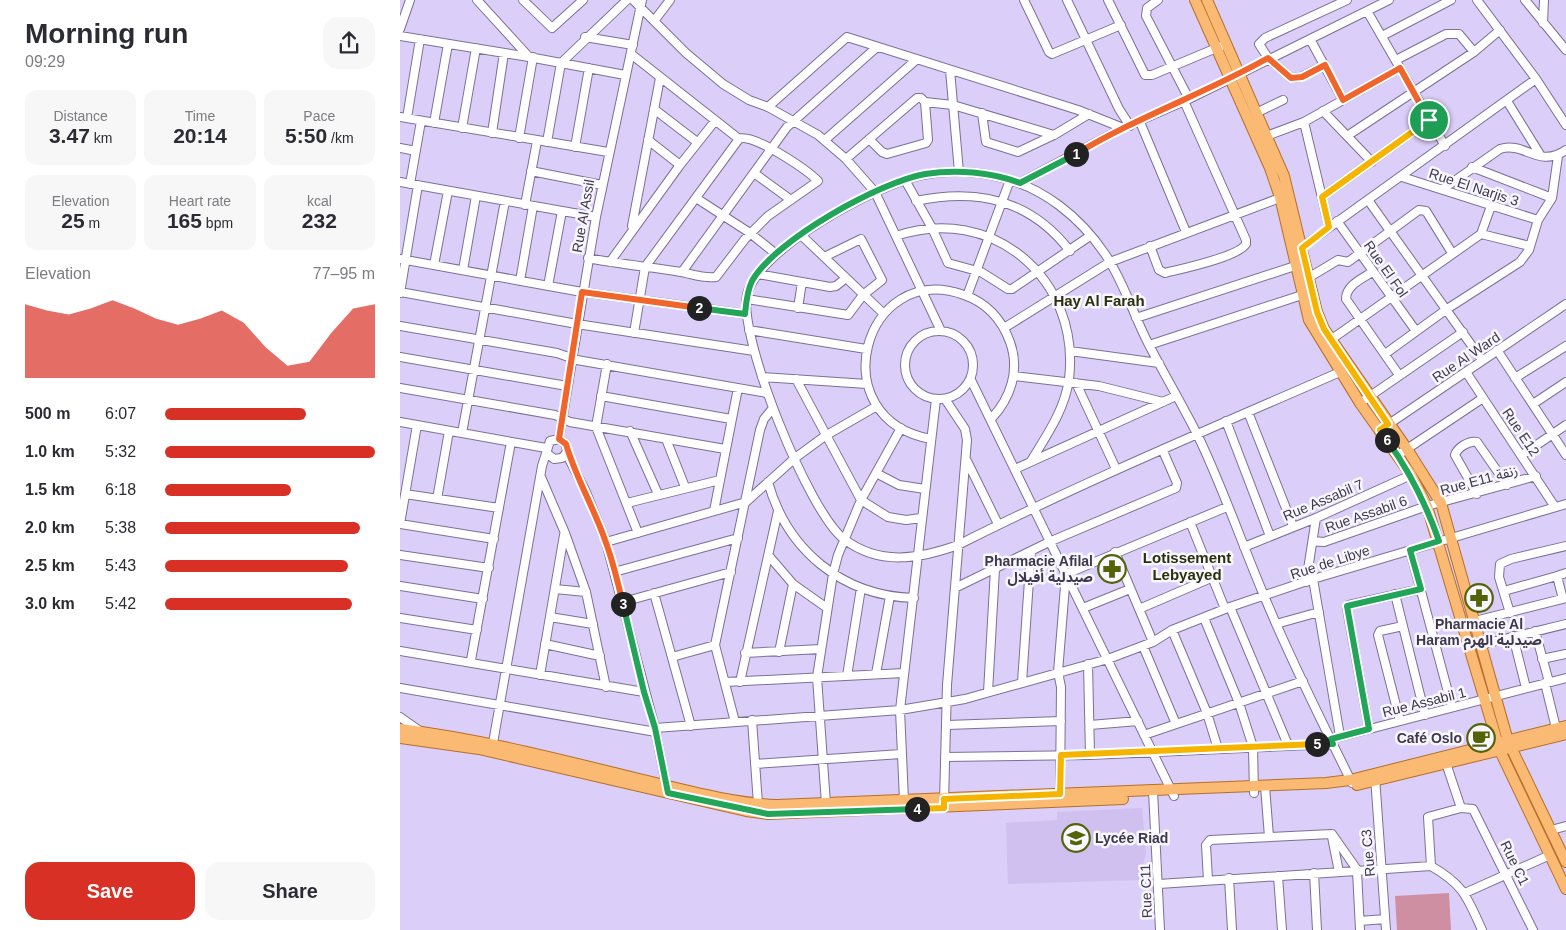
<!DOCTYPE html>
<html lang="en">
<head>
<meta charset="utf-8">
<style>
  body { margin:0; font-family:Helvetica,"Noto Sans Arabic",sans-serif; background:#f7f7f7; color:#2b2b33; height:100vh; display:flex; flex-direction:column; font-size:19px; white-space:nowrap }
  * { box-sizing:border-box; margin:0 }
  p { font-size:16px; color:#7c7c81 }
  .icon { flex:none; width:28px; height:28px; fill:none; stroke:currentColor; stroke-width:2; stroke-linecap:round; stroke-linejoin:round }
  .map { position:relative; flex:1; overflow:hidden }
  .details { display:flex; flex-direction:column; background:#fff; width:400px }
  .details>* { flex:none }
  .pin { position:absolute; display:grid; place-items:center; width:42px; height:42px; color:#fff; margin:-21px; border:2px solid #fff; border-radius:50%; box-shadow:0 1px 5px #0007 }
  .km { position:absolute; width:25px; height:25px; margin:-12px; border-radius:50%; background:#222; color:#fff; font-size:14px; line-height:25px; text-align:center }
  .round { display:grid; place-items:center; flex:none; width:52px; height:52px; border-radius:15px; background:#f7f7f7 }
  .head { display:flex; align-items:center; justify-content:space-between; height:85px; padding:0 25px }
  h1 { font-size:28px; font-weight:600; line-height:38px }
  .figures { display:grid; grid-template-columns:repeat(3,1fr); gap:8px; height:85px; padding:5px 25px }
  .figures div { display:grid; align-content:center; border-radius:12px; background:#f7f7f7; text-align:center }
  .figures b { font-size:21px; font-weight:600 }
  .figures small { font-size:14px; font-weight:400 }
  .figures p { font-size:14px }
  .chart { height:140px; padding:10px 25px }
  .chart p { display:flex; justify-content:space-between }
  .chart svg { width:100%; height:90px; margin-top:5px; fill:#d93025; opacity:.7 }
  .primary-button { display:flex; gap:10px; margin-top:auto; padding:10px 25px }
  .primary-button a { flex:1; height:58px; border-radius:15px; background:#d93025; color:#fff; font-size:20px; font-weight:600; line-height:58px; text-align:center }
  .primary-button a+a { background:#f7f7f7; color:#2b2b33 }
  ul { padding:0 25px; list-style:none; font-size:16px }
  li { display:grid; grid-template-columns:80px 60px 1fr; align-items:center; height:38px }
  li i { height:12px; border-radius:6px; background:#d93025 }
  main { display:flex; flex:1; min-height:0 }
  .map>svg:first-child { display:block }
</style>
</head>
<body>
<main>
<section class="details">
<div class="head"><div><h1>Morning run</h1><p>09:29</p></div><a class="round"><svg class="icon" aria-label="share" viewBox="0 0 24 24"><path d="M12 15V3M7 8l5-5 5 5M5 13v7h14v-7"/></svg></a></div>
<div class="figures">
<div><p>Distance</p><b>3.47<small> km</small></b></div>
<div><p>Time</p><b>20:14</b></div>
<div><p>Pace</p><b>5:50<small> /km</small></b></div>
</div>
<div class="figures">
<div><p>Elevation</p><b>25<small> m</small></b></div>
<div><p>Heart rate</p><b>165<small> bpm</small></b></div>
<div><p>kcal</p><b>232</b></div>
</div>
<div class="chart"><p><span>Elevation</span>77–95 m</p>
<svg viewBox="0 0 160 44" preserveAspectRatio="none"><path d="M0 44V8L10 11L20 13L30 10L40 6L50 10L60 15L70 18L80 15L90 11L100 17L110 29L120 38L130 36L140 22L150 10L160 8V44z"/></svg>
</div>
<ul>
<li><b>500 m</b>6:07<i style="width:67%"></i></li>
<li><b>1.0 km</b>5:32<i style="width:100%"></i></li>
<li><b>1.5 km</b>6:18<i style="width:60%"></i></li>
<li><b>2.0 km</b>5:38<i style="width:93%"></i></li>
<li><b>2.5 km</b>5:43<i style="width:87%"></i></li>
<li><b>3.0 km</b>5:42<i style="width:89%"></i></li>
</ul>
<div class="primary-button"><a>Save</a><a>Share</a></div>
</section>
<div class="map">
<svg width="1166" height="930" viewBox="0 0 1166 930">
  <rect width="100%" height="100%" fill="#dbcef8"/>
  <path fill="#cfc0ef" d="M742,808L746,853L739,880L608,884L606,823L657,820V812Z"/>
  <path fill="#cf8fa2" d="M1049,893L1051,930H997L995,896Z"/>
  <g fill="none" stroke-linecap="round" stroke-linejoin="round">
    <defs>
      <path id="minor" d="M77,0L129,57
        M123,0L152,28L183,0
        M233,0L286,53L323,84L349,100L368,107L418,135L446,159L475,192L541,331
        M624,0L649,52L652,54L721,25
        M667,0L719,109L730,126
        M708,0L745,75H752L826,44
        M758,0L747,8L746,16L789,99
        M1077,0L1136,79L1166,125
        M1125,0L1166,50
        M967,11L1045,146
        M254,21L270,0
        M1143,23L1144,0
        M0,29L10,0
        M0,36L129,57L225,75
        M982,36L1051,0
        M185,37L233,45
        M910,39L943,100
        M231,54L339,139
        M996,60L1046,34H1059L1074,52
        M925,65L901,77L891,78L868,58L859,44L865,38L947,0
        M550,70L559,172
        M1107,101L1141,156
        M525,102L553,105L654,135
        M368,107L447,37L678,110L723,128
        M254,109L297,142
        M923,111L972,162
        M582,113L586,142L618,152L654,135L689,114
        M856,113L883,100
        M0,117L208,152
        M7,118L20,39
        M740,122L786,232
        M904,122L929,227
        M34,123L48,44
        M62,128L76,48
        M92,133L104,53
        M947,136L1074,52L1100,30
        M119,138L133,57
        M861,138L904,122L1000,68
        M426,139L516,60
        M248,140L280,165
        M147,142L161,63L227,0
        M175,147L189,68
        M0,148L16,151
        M446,159L517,98H521L525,102L528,140L526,143L487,154L482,152L469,139
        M1072,167L1152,198
        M131,171L202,185
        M354,173L391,200
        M1002,177L1138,220
        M505,180L532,228L548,263L581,272L608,289H612L690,236
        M0,182L196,217
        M620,183L723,128L789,99L989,0
        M10,184L21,121
        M1043,189L1100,149C1125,141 1138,169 1166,150
        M922,197L1029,120
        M296,198L350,233L376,254
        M968,200L1082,360
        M516,201C577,188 630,199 670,251
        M125,205L137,141
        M937,221L1016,331
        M232,226L260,78
        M1081,234L1130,246
        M401,235L484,314
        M496,236C592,203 681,279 669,379C665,409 647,435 631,461
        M750,246L759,270L765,273C781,269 838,257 846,244V240L784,101
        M898,250L1136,79
        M188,258C219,264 250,267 281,272C292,274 304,279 316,277L345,239L368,216L418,181C407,170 352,132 339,139L245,267L234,333
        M0,259L182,292L345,314
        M210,262L280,165L315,121
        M34,265L48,191
        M63,270L76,196
        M282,272L387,127L477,47
        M972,272C962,279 946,285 946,299L999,375
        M358,274L430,287L436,286L446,278
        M908,278L938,260L948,262L1019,210L1026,211L1052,253
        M120,281L133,206
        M148,286L162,211
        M0,292L177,324L354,351
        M0,293L18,185
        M567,296L610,180
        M347,299L448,315L463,295L482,280L461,239L424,257
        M398,308L402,282
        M736,318L895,266
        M0,326L157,353L177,360L367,393
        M604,328L710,262L885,196
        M349,330L466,349
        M505 365a34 34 0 1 1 68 0a34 34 0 1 1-68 0Z
        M929,341L1081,234L1091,206
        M749,345L902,295
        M1097,350L1166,455
        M670,351L759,363
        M985,354L1047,309L1120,262L1129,250L1138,220L1152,198L1158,156
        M0,357L167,386
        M207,364L196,427L238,533
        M940,372C812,428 683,482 558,545C519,559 479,566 444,539C409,513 338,337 347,295C358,248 478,184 522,175C548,170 574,171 599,177C643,187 680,217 705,254C723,280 733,314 748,343C764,374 782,404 798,436C823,488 842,544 865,598C891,661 922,722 952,783
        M1066,372L1155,507
        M614,376L699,386L763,402
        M362,377L467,384
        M1115,378L1166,346
        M396,379L461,500L488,517L506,520L521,518
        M571,380L774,796
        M676,383L716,469
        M0,388L155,415L170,422L325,449
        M201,396L331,419
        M960,403L1063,332
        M1133,404L1166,382
        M848,412L893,526
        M826,421L870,536
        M0,422L146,448
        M980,430L1166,304
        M230,431L258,494
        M62,433L105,201
        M159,439L196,217L242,0
        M266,439L285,487
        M531,439C420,419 463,259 564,295C587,303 602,320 610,342C620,370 611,398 591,419
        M166,453L186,492L206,542L255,728L267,789
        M998,455L1083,398
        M1122,455L1166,425
        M567,461L598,524
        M615,469L776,396
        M476,473L499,485L525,489
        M141,477L165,533L186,592L206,687
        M368,482C387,550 442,596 514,598
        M5,494L99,508
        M1077,494L1055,455C1057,448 1069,440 1077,442L1107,485
        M37,499L49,431
        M227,503L320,480
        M314,511L338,388
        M790,522L825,609
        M0,524L17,425
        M0,524L94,539
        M913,541L924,542L1027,506L1136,476
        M206,542L346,502L395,458L425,436L477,406
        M844,547L916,518L1011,475
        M1010,550L1052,707
        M715,552L753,642
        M0,555L89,568
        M369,556L393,584L427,608
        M214,572L338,538
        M913,579L940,736
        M906,582L916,518
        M0,586L83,599
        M555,588L649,542L776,488L777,483L763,451
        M155,589L186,592
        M1104,591L1157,576
        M254,593L291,726
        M995,594L1025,715
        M1163,599L1157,576L1166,573
        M223,602L331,572
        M830,607L888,745
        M683,608L730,589
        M739,609L811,578
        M1110,613L1099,577L1100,564L1111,559L1166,546
        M150,617L193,624
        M0,618L77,630
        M804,618L839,703L853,747L854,793
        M876,624L919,612
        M1063,624L1166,598
        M772,630L807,713L818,749
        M1135,631L1149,682
        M1113,636L1126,688
        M145,644L200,656
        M1080,645L1166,624
        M743,646L776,724
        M0,651L244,692
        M379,652L393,584
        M345,653L421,649
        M272,657L315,645
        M1142,659L1166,654
        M73,663L71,660L111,442
        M688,664L690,755
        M476,674L490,596
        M140,675L164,535
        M447,676L461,588
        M326,682L504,673
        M340,682L378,511
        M622,682L631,551
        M1145,683L1156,728
        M0,688L256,732
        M588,692L595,569
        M0,717L20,731
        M352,720L358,804
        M1000,721L978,635L980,631L1003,626
        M335,722L315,645L360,430L364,419L373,408
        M547,725L661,721
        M690,725L738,721
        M255,728L500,710L565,699L708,659L753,642L772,630L830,607L913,579L1166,504
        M969,729L947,608L949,605L1021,589
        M744,735L903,681
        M931,739L1166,678
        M93,743L142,466L150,441L159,439L166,444L167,452L162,458L154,459L148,454
        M545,757L690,755L933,744
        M1045,760L1061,808
        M355,764L501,754
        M975,777L986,930
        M865,786L869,837
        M753,791L760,930
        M660,794L661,687L658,672L666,574L827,507
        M504,800L500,710L536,399
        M544,803L547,685L567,440L565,429L545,399
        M426,804L417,677L433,574L438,555L461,500L501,428
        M1151,830L1166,826
        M932,834L958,871
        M932,837L939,872
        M1031,866L1028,817L1061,808L1073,809L1133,930
        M1031,866C1064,885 1067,897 1082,930
        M957,871L960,930
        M914,873L917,930
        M878,876L882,930
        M829,878L832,930
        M808,880L806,845L810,840L932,834
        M759,884L1031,866
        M1065,893L1150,855
        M960,921L985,919"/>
      <path id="major" d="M795,0L870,168L880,197L909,320L960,403L1011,475L1027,506L1100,751L1166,889
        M807,0L884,176L917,312L924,329L1007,449L1041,503L1108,741L1166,862
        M0,729C80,739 157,759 235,778C281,789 330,803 377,805L926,783L950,780L1166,726
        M0,738L79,749L346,811L368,814L723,799
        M957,785L1166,734"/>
    </defs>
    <use href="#minor" stroke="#7d7096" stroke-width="10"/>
    <use href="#major" stroke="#b66f29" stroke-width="12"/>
    <use href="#minor" stroke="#fff" stroke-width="8"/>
    <use href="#major" stroke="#faba74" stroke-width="10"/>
  </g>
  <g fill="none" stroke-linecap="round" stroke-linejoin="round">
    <defs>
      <path id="split-1" d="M676,154C737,117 806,93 868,58L891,78L902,77L925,65L943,100L1000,68L1029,120"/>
      <path id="split-2" d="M299,308L345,314C346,303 347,291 352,281C375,240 480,182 525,174C556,169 591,172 620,183L676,154"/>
      <path id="split-3" d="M223,604C218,583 213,561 205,540C194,508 175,476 166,444L159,439L182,292L299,308"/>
      <path id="split-4" d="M223,604L244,692L255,728L268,793L368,814L517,809"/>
      <path id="split-5" d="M517,809L544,808V799L660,794L661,755L917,744"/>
      <path id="split-6" d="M917,744H933L931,739L969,729L947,606L1021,589L1010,550L1039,541C1026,504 1010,472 987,440"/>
      <path id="split-7" d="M987,440L980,430L988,424L924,329L917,312L902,248L929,227L922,197L1029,120"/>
    </defs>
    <use href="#split-1" stroke="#fff" stroke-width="10"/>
    <use href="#split-2" stroke="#fff" stroke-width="10"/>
    <use href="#split-3" stroke="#fff" stroke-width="10"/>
    <use href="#split-4" stroke="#fff" stroke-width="10"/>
    <use href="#split-5" stroke="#fff" stroke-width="10"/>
    <use href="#split-6" stroke="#fff" stroke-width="10"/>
    <use href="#split-7" stroke="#fff" stroke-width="10"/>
    <use href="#split-1" stroke="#f0652b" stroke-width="6"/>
    <use href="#split-2" stroke="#22a559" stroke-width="6"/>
    <use href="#split-3" stroke="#f0652b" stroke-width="6"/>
    <use href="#split-4" stroke="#22a559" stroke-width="6"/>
    <use href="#split-5" stroke="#f5b400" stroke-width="6"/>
    <use href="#split-6" stroke="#22a559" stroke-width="6"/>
    <use href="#split-7" stroke="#f5b400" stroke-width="6"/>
  </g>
  <defs>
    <symbol id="pharmacy-ring" viewBox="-11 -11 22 22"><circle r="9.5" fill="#f8f6fe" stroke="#556308" stroke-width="1.5"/><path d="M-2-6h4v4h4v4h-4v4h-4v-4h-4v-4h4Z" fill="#556308"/></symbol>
    <symbol id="cafe-ring" viewBox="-11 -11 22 22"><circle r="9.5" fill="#f8f6fe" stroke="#556308" stroke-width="1.5"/><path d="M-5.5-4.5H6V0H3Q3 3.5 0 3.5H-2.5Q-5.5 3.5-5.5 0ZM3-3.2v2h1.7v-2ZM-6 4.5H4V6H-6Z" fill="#556308"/></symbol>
    <symbol id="school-ring" viewBox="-11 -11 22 22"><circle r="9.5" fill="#f8f6fe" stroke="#556308" stroke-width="1.5"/><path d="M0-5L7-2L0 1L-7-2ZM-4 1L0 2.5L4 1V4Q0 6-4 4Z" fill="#556308"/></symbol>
  </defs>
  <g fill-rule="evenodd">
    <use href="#pharmacy-ring" x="696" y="553" width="32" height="32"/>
    <use href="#pharmacy-ring" x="1063" y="582" width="32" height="32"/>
    <use href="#cafe-ring" x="1065" y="722" width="32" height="32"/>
    <use href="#school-ring" x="660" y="822" width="32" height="32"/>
  </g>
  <g text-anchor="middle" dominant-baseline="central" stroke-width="5" stroke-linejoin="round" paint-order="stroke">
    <g font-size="14" fill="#3e394a" stroke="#f8f6fe">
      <text transform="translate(1074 187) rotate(18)">Rue El Narjis 3</text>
      <text transform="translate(183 216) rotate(-80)">Rue Al Assil</text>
      <text transform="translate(986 269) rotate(55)">Rue El Fol</text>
      <text transform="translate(1066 357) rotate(-34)">Rue Al Ward</text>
      <text transform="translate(1121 432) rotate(56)">Rue E12</text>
      <text transform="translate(1079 480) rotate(-15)">Rue E11 زنقة</text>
      <text transform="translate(923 500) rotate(-23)">Rue Assabil 7</text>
      <text transform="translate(966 514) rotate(-19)">Rue Assabil 6</text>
      <text transform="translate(930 562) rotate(-18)">Rue de Libye</text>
      <text transform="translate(1024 702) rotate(-14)">Rue Assabil 1</text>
      <text transform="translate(968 853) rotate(-95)">Rue C3</text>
      <text transform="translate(1115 863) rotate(64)">Rue C1</text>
      <text transform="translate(746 891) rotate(-92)">Rue C11</text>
    </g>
    <g font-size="14" font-weight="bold" fill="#3e394a" stroke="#f8f6fe" text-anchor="end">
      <text x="693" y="561">Pharmacie Afilal<tspan x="693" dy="16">صيدلية أفيلال</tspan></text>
      <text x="1079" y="624" text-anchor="middle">Pharmacie Al<tspan x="1079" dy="16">Haram صيدلية الهرم</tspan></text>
      <text x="1062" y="738">Café Oslo</text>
      <text x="695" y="838" text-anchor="start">Lycée Riad</text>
    </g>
    <g font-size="15" font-weight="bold" fill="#2a310a" stroke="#f8f6fe">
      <text x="699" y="300">Hay Al Farah</text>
      <text x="787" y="557">Lotissement<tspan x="787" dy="17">Lebyayed</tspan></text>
    </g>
  </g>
</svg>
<div class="pin" style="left:1029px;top:120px;background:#1e9e55"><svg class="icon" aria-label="arrive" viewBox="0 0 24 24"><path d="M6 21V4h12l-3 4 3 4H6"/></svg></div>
<b class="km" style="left:676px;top:154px">1</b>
<b class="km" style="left:299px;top:308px">2</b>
<b class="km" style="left:223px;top:604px">3</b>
<b class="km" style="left:517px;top:809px">4</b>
<b class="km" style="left:917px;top:744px">5</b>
<b class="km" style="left:987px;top:440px">6</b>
</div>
</main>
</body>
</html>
